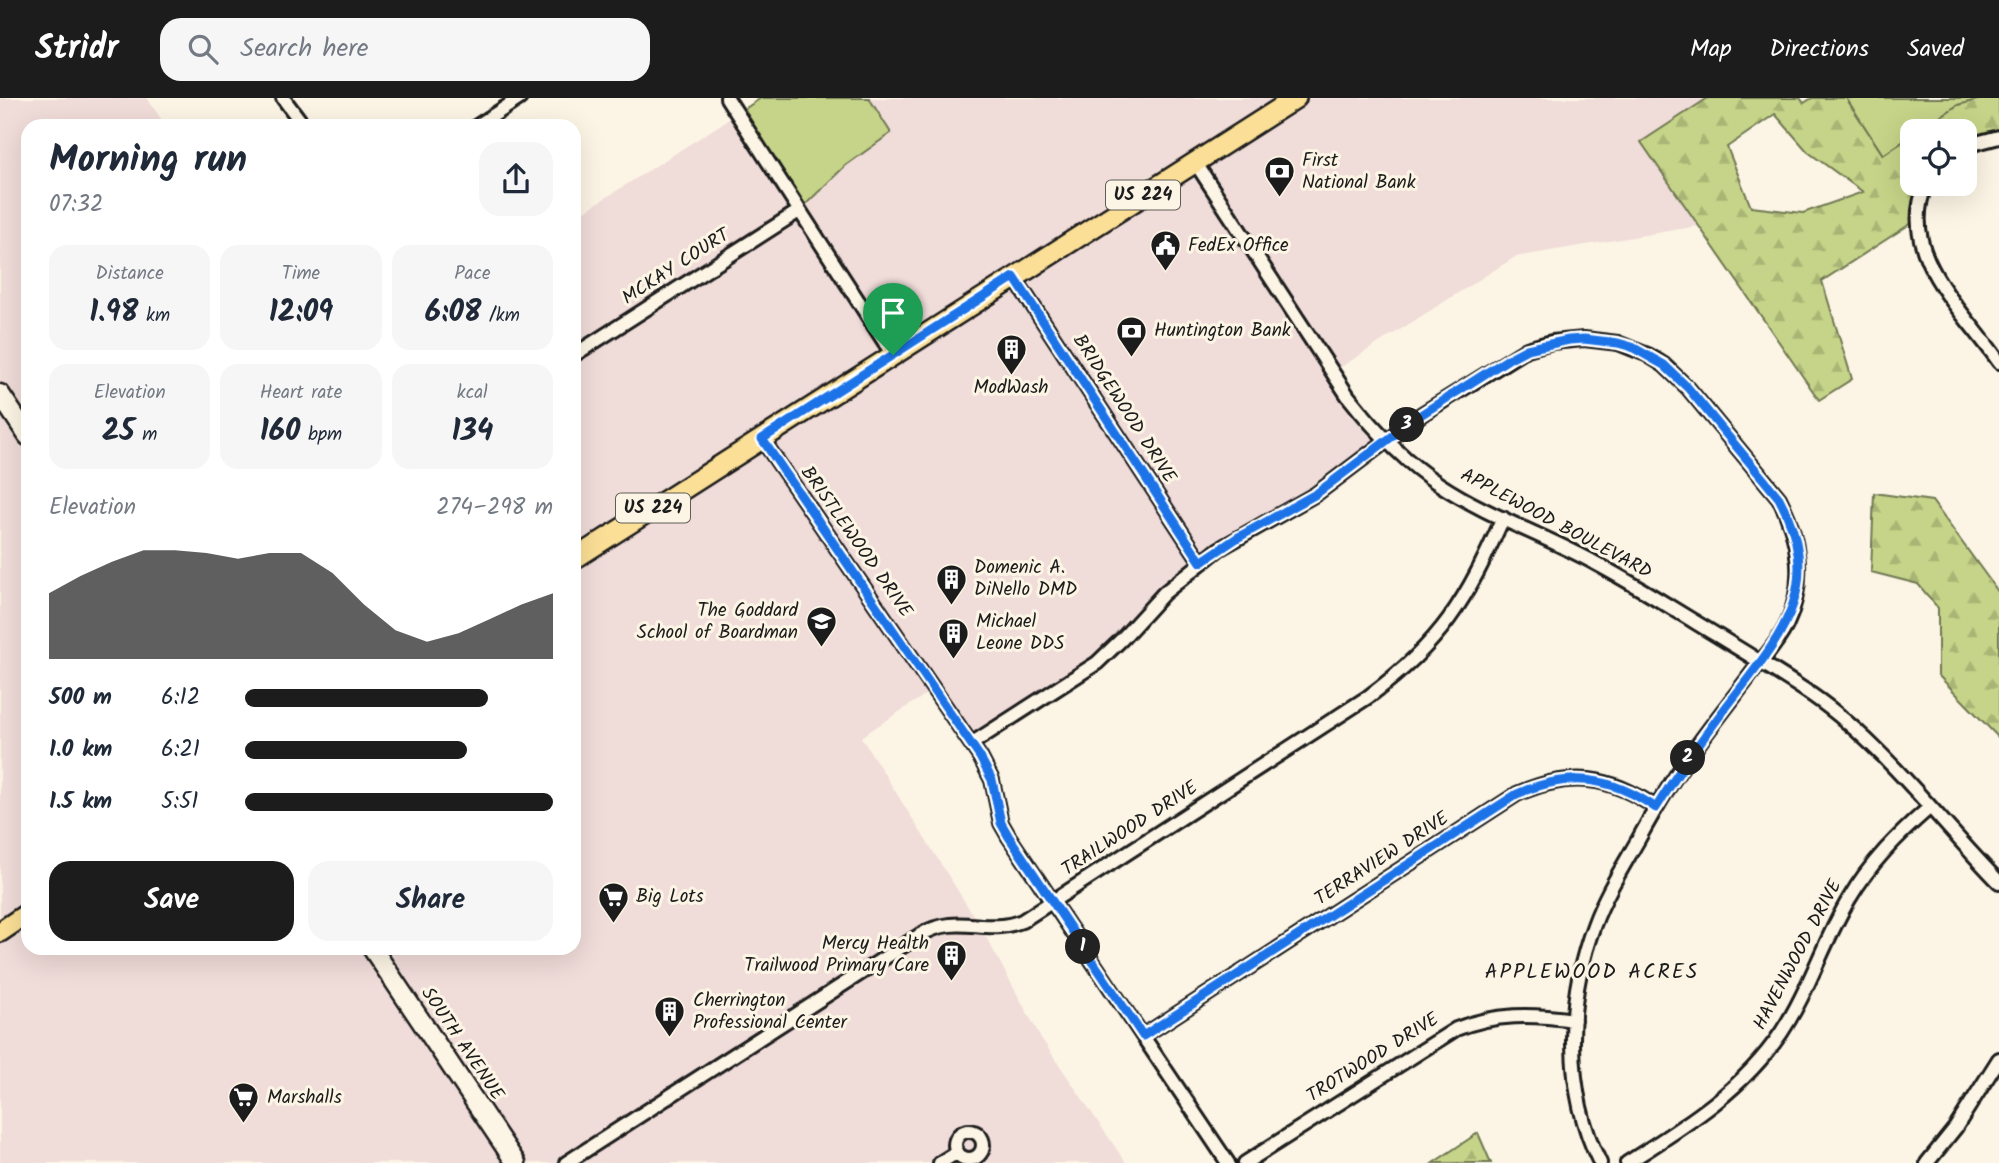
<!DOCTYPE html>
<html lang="en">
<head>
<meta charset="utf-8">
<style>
  body { margin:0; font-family:Kalam,sans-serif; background:#f6f6f7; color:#1f2937; height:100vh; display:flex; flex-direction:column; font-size:26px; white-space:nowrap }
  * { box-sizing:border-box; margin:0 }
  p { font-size:23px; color:#747a83 }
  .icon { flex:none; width:38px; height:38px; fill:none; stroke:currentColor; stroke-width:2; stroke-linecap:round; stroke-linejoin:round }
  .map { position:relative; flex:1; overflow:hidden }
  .drawer { position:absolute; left:21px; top:21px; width:560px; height:836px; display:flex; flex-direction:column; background:#fff; border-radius:21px; box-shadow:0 7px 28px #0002 }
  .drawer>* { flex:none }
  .fabs { position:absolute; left:1900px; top:21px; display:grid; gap:14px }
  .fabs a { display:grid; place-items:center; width:77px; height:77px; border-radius:14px; background:#fff; box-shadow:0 7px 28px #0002; font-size:35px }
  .pin { position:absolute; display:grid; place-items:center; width:60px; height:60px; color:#fff; margin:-72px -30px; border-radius:50% 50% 50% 0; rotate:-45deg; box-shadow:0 0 7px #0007 }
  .pin .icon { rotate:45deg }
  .km { position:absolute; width:35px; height:35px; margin:-18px; border-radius:50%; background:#222; color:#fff; font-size:19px; line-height:35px; text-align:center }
  .round { display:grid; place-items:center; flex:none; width:74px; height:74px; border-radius:21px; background:#f6f6f7 }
  .summary { display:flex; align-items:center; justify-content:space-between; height:119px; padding:0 28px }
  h1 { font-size:38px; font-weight:700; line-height:52px }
  .figures { display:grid; grid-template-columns:repeat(3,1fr); gap:10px; height:119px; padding:7px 28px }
  .figures div { display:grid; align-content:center; border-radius:18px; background:#f6f6f7; text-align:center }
  .figures b { font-size:30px; font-weight:700 }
  .figures small { font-size:19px; font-weight:400 }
  .figures p { font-size:19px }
  .chart { height:196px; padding:14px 28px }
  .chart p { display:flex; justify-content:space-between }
  .chart svg { width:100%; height:126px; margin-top:7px; fill:#1c1c1c; opacity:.7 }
  .action { display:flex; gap:14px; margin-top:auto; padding:14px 28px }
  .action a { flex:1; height:80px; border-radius:21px; background:#1c1c1c; color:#fff; font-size:28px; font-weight:700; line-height:80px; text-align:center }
  .action a+a { background:#f6f6f7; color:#1f2937 }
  ul { padding:0 28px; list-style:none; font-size:23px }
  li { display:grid; grid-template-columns:112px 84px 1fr; align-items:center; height:52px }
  li i { height:18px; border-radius:9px; background:#1c1c1c }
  header { display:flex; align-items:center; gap:42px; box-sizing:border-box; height:98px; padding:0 35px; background:#1c1c1c; color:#fff }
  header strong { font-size:33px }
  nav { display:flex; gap:38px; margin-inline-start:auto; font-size:24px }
  .search { width:490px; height:63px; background:#f6f6f7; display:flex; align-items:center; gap:18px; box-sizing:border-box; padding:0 24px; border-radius:21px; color:#747a83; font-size:26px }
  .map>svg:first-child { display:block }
</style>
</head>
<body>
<header>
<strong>Stridr</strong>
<div class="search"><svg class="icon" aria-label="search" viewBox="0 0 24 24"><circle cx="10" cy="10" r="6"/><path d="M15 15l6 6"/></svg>Search here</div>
<nav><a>Map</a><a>Directions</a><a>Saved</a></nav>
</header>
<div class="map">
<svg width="1999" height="1065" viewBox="0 0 1999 1065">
  <defs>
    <pattern id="forest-firs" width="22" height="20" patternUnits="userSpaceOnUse" patternTransform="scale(1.75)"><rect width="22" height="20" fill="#c5d488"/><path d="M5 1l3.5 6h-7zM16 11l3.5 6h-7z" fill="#a9b575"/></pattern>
  </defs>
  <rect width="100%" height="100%" fill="#fcf5e5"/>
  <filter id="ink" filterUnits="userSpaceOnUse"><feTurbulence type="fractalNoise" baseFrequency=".0143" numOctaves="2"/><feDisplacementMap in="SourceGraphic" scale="14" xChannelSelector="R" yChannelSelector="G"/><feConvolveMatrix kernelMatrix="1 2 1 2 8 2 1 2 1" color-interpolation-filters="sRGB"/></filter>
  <g filter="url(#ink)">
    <path fill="#f0dcd9" d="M0,0H147L166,28H28V850H574V120L737,16L799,112L845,68L891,35L869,0H1708L1641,44L1698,128L1515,159L1333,274L1387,343L1352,371L1218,451L1122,542L971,646L934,591L861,639L980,828L1041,940L1126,1065H0Z"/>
    <path fill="#c5d488" stroke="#707852" stroke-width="2" d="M761,0H869L891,35L845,68L799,113L737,16Z
      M1846,0H1985L1958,7L1919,33H1913V37L1883,57Z"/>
    <path fill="url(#forest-firs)" stroke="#707852" stroke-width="2" fill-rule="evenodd" d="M1708,0H1800L1804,5L1812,0H1846L1883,57L1913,37V86H1926L1918,121L1822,183L1852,281L1819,302L1641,44ZM1775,16L1808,54L1863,94L1803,115L1751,109L1727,49Z
      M1985,0H1999V39L1965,48V33H1919L1958,7Z
      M1874,395L1932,403L1999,495V640L1938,577V510L1918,486L1871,474Z
      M1478,1035L1491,1065H1433Z"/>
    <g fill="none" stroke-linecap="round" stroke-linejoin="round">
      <defs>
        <path id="street" d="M283,0L304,28
          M727,0L893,257
          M477,28L520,0
          M1965,48L1999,39
          M1195,64L1348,298C1374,331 1403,363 1439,386C1487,418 1544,437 1595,465C1629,483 1662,504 1695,524C1731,546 1768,568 1803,591C1879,640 1936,720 1999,784
          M1926,86C1896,156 1963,211 1999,264
          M1014,179L1201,464
          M574,257L799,113
          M762,341L980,659L992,682L1001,725L1009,739L1228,1065
          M971,646L1097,565L1122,541L1164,495L1219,451L1316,396L1422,316L1527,251L1552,244L1584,241L1618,245L1648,257L1664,267L1688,290L1779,400C1800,440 1806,486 1786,528C1778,544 1766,557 1755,571C1735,598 1714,624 1694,652C1673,680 1655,711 1638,742C1622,770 1605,797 1594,827C1566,901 1564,993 1600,1065
          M1143,938L1517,696C1569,673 1610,677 1656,710
          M955 1047a14 14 0 1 1 28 0a14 14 0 1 1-28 0Z
          M566,1065L920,837C960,814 984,838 1022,823L1368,599C1442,544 1466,503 1503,420
          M940,1065L956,1055
          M1245,1065L1456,931C1496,915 1532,916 1574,922
          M1627,1065C1685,1028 1742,993 1781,935C1809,893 1823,844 1849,801C1870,765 1898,737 1929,710
          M1927,1065L1956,1029L1999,961"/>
        <path id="secondary" d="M0,296L28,338
          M372,850L516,1065"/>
        <path id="primary" d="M574,461L1296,0
          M0,834L28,815"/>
      </defs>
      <use href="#street" stroke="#1c1c1c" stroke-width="18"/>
      <use href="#secondary" stroke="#1c1c1c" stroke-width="23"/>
      <use href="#primary" stroke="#1c1c1c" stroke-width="24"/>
      <use href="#street" stroke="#fcf5e5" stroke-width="12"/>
      <use href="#secondary" stroke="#fcf5e5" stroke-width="18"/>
      <use href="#primary" stroke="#fbdf96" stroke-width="19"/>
    </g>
  </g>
  <g fill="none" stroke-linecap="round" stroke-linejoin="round" filter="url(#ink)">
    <defs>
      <path id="route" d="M1014,179L1201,464L1237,440L1316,396L1422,316L1510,260L1527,251L1569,242L1584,241L1618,245L1632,249L1664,267L1688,290L1779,400C1827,490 1780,539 1727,608C1702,641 1678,674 1656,710C1610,678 1569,673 1517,696L1143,938L1009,739L1001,725L992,682L980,659L762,341Z"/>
    </defs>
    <use href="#route" stroke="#fff" stroke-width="14"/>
    <use href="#route" stroke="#1a73e8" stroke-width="9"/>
  </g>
  <defs>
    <symbol id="bank-pin" viewBox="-11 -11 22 30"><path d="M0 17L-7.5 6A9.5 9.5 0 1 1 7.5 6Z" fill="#1c1c1c" stroke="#fcf5e5"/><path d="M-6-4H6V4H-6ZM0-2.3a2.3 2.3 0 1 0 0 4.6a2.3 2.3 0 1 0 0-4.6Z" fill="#fff"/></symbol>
    <symbol id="civic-pin" viewBox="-11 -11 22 30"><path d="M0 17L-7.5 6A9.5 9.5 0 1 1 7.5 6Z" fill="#1c1c1c" stroke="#fcf5e5"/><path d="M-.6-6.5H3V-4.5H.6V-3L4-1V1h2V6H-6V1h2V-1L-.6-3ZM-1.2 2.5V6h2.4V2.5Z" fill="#fff"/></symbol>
    <symbol id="building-pin" viewBox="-11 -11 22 30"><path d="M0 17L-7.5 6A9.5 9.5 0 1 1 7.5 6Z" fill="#1c1c1c" stroke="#fcf5e5"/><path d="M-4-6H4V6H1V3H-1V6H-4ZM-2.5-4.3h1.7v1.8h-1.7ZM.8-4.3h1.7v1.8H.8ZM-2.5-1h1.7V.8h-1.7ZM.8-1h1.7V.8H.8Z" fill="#fff"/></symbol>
    <symbol id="school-pin" viewBox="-11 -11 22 30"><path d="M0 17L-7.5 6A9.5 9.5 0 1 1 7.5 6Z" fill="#1c1c1c" stroke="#fcf5e5"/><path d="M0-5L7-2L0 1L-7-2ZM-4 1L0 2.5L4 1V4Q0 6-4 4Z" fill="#fff"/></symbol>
    <symbol id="supermarket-pin" viewBox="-11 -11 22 30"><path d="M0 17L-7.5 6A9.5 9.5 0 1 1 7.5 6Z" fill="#1c1c1c" stroke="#fcf5e5"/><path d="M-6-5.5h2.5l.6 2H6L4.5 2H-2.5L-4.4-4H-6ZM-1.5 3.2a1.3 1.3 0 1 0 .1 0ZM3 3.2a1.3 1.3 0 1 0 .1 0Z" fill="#fff"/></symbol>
  </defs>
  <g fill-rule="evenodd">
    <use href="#bank-pin" x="1262" y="56" width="35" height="47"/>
    <use href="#civic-pin" x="1148" y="130" width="35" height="47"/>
    <use href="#bank-pin" x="1114" y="216" width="35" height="47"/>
    <use href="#building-pin" x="994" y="234" width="35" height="47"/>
    <use href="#building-pin" x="934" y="464" width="35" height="47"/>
    <use href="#school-pin" x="804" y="506" width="35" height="47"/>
    <use href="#building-pin" x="936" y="518" width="35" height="47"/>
    <use href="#supermarket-pin" x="596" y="782" width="35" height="47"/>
    <use href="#building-pin" x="934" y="840" width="35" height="47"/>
    <use href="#building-pin" x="652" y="896" width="35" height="47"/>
    <use href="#supermarket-pin" x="226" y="982" width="35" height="47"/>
  </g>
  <g text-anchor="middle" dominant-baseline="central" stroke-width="6" stroke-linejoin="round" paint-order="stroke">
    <g fill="#fcf5e5" stroke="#5f5d58" stroke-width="2">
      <rect x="1106" y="82.5" width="74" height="29" rx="5"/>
      <rect x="616" y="395.5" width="74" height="29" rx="5"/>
    </g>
    <g font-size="18" font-weight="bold" fill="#1c1c1c">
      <text x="1143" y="97">US 224</text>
      <text x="653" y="410">US 224</text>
    </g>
    <g font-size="19" fill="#1c1c1c" stroke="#fcf5e5" text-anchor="start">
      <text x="1302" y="63">First<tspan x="1302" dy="22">National Bank</tspan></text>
      <text x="1188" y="148">FedEx Office</text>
      <text x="1154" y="233">Huntington Bank</text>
      <text x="1011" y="290" text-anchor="middle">ModWash</text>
      <text x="974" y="470">Domenic A.<tspan x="974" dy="22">DiNello DMD</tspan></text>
      <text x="798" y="513" text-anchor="end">The Goddard<tspan x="798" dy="22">School of Boardman</tspan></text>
      <text x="976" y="524">Michael<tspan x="976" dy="22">Leone DDS</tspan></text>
      <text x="636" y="799">Big Lots</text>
      <text x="929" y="846" text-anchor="end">Mercy Health<tspan x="929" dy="22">Trailwood Primary Care</tspan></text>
      <text x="693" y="903">Cherrington<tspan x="693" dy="22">Professional Center</tspan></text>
      <text x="267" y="1000">Marshalls</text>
    </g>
    <g font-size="19" fill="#1c1c1c" stroke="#fcf5e5">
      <text transform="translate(676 169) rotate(-33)">MCKAY COURT</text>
      <text transform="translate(1124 311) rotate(57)">BRIDGEWOOD DRIVE</text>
      <text transform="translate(1556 426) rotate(28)">APPLEWOOD BOULEVARD</text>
      <text transform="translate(856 444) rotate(55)">BRISTLEWOOD DRIVE</text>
      <text transform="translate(1130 731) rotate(-33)">TRAILWOOD DRIVE</text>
      <text transform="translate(1382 761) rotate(-33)">TERRAVIEW DRIVE</text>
      <text transform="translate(1798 857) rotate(-62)">HAVENWOOD DRIVE</text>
      <text transform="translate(462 946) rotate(56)">SOUTH AVENUE</text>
      <text transform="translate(1373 960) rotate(-32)">TROTWOOD DRIVE</text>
    </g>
    <g font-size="21" letter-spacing="2" fill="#1c1c1c" stroke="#fcf5e5">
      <text x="1592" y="874">APPLEWOOD ACRES</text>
    </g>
  </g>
</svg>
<div class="fabs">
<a><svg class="icon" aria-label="locate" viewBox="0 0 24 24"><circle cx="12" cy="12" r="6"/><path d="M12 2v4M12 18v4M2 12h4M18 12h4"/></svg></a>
</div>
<div class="pin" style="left:893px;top:257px;background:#1e9e55"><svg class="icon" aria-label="arrive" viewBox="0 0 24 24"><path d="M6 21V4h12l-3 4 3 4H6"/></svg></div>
<b class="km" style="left:1083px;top:849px">1</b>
<b class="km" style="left:1688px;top:660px">2</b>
<b class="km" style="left:1407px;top:327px">3</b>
<section class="drawer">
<div class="summary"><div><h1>Morning run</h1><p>07:32</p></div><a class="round"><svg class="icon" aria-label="share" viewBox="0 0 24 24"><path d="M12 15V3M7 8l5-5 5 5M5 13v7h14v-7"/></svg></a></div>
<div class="figures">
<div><p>Distance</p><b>1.98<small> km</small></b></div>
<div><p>Time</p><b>12:09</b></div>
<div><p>Pace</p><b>6:08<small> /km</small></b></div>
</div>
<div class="figures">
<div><p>Elevation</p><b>25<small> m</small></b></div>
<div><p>Heart rate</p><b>160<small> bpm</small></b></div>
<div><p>kcal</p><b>134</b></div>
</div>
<div class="chart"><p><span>Elevation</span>274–298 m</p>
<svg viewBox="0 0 160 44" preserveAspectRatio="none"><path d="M0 44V21L10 15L20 10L30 6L40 6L50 7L60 9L70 7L80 7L90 14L100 25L110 34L120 38L130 35L140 30L150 25L160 21V44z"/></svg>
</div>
<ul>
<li><b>500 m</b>6:12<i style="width:79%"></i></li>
<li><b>1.0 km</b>6:21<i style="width:72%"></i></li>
<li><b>1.5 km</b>5:51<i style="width:100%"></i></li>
</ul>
<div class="action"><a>Save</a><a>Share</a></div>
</section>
</div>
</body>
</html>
